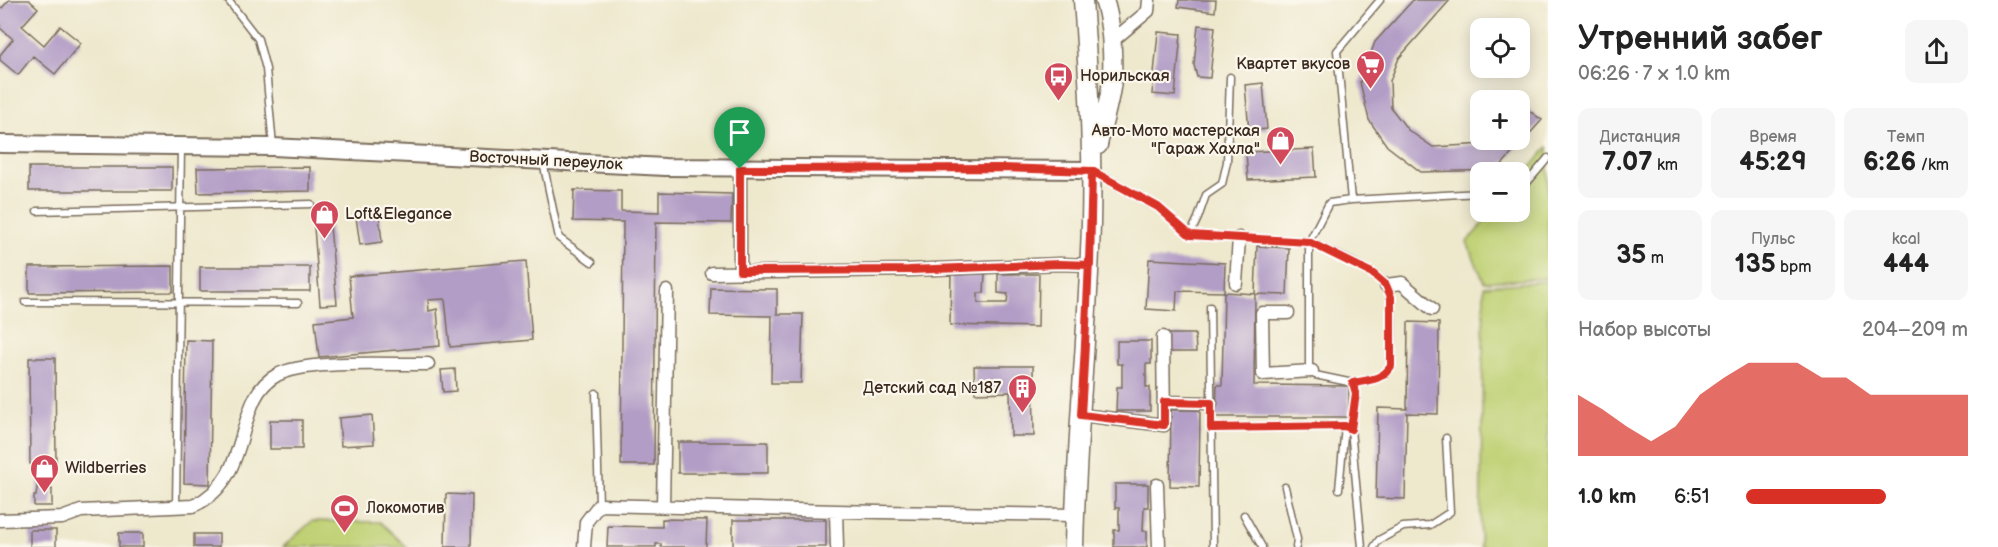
<!DOCTYPE html>
<html lang="ru">
<head>
<meta charset="utf-8">
<style>
  body { margin:0; font-family:"Balsamiq Sans",sans-serif; background:#f6f6f6; color:#222; height:100vh; display:flex; flex-direction:column; font-size:22px; white-space:nowrap }
  * { box-sizing:border-box; margin:0 }
  p { font-size:20px; color:#767676 }
  .icon { flex:none; width:33px; height:33px; fill:none; stroke:currentColor; stroke-width:2; stroke-linecap:round; stroke-linejoin:round }
  .map { position:relative; flex:1; overflow:hidden }
  .panel { display:flex; flex-direction:column; background:#fff; width:450px }
  .panel>* { flex:none }
  .buttons { position:absolute; left:1470px; top:18px; display:grid; gap:12px }
  .buttons a { display:grid; place-items:center; width:60px; height:60px; border-radius:12px; background:#fff; box-shadow:0 3px 15px #0003; font-size:30px }
  .pin { position:absolute; display:grid; place-items:center; width:51px; height:51px; color:#fff; margin:-62px -26px; border-radius:50% 50% 50% 0; rotate:-45deg; box-shadow:0 0 6px #0007 }
  .pin .icon { rotate:45deg }
  .round { display:grid; place-items:center; flex:none; width:63px; height:63px; border-radius:12px; background:#f6f6f6 }
  .summary { display:flex; align-items:center; justify-content:space-between; height:102px; padding:0 30px }
  h1 { font-size:33px; font-weight:800; line-height:45px }
  .figures { display:grid; grid-template-columns:repeat(3,1fr); gap:9px; height:102px; padding:6px 30px }
  .figures div { display:grid; align-content:center; border-radius:12px; background:#f6f6f6; text-align:center }
  .figures b { font-size:26px; font-weight:800 }
  .figures small { font-size:16px; font-weight:400 }
  .figures p { font-size:16px }
  .chart { height:168px; padding:12px 30px }
  .chart p { display:flex; justify-content:space-between }
  .chart svg { width:100%; height:108px; margin-top:6px; fill:#d93025; opacity:.7 }
  ul { padding:0 30px; list-style:none; font-size:20px }
  li { display:grid; grid-template-columns:96px 72px 1fr; align-items:center; height:45px }
  li i { height:15px; border-radius:8px; background:#d93025 }
  main { display:flex; flex:1; min-height:0 }
  .map>svg:first-child { display:block }
</style>
</head>
<body>
<main>
<div class="map">
<svg width="1548" height="547" viewBox="0 0 1548 547">
  <rect width="100%" height="100%" fill="#fbf7ec"/>
  <filter id="ink" filterUnits="userSpaceOnUse"><feTurbulence type="fractalNoise" baseFrequency=".0167" numOctaves="2"/><feDisplacementMap in="SourceGraphic" scale="12" xChannelSelector="R" yChannelSelector="G"/><feConvolveMatrix kernelMatrix="1 2 1 2 8 2 1 2 1" color-interpolation-filters="sRGB"/></filter>
  <filter id="wash" filterUnits="userSpaceOnUse"><feTurbulence type="fractalNoise" baseFrequency=".008" numOctaves="4" result="noise"/><feDisplacementMap in="SourceGraphic" scale="24" xChannelSelector="R" yChannelSelector="G"/><feGaussianBlur stdDeviation="1.35" result="paint"/><feColorMatrix in="noise" values="0 0 0 0 0 0 0 0 0 0 0 0 0 0 0 0 0 1.4 0 .05"/><feComposite in="paint" operator="in"/></filter>
  <g filter="url(#wash)">
    <rect width="100%" height="100%" fill="#eee8cd"/>
    <path fill="#bed072" stroke="#7c7d48" stroke-width="1.5" d="M1548,147V278L1484,282L1467,242L1493,212H1520V180Z
      M1548,281V547H1480L1484,286Z
      M312,521L380,522L407,547H283Z"/>
    <g id="blocks">
      <path fill="#b29dc6" d="M9,0H29L38,8L22,26L44,45L60,26L81,43L55,74L33,56L18,75L0,60V55L13,39L0,28V7L2,8Z
        M1179,0H1216L1215,12L1178,7Z
        M1413,0H1450L1399,58L1390,81L1391,108L1408,130L1433,147L1486,144L1490,140H1520V108L1522,106L1542,120L1497,170L1421,172L1387,146L1369,120L1360,82L1375,42Z
        M1198,25L1215,27L1210,78L1197,77L1194,65Z
        M1158,32L1181,34L1175,96L1152,94Z
        M1263,83L1267,129L1249,131L1245,85Z
        M1314,149L1316,177L1248,180L1246,152Z
        M29,167H172V191H29Z
        M310,167V191L198,193L197,168Z
        M574,190L621,191V211L659,212V192L732,194L731,223L656,222L654,465H621L623,222L573,221Z
        M379,215L382,242L360,245L356,217Z
        M330,226L337,304L320,305L314,227Z
        M1257,246L1289,248L1287,295L1255,294Z
        M1149,259L1225,263L1224,292L1177,291L1176,311L1146,309Z
        M526,261L532,340L450,347L445,299L428,300L429,311L437,309L440,346L319,357L315,321L353,317L349,276Z
        M173,266V292L29,293V267Z
        M200,267H310V291H200Z
        M951,272L985,273L984,293H978V303H1007L1008,294L998,293V274H1039L1038,327L950,325Z
        M711,288L777,289V314H803L801,383H771L772,316L710,315Z
        M1224,292L1255,294L1254,385L1349,386V417H1216L1217,385H1222Z
        M1408,322L1439,323L1438,414L1407,413L1405,499L1376,498L1378,408L1407,409Z
        M1169,334H1195L1196,352H1169Z
        M186,340L212,341L210,484L184,483Z
        M1117,341H1151V364H1146V387H1150V411H1116L1117,387H1122V364H1117Z
        M29,358H55L56,464H30Z
        M974,366H1033L1034,436H1011L1010,392L975,393Z
        M455,369L456,391L443,392L441,370Z
        M1171,410H1200L1199,487L1170,486Z
        M372,415L374,444L341,446L339,418Z
        M270,420H302V449H270Z
        M678,442H768V473H678Z
        M38,481H49V489H52V506H34V496H36Z
        M1115,484H1148V507H1144L1143,531H1147V547H1114V530H1119V508H1115Z
        M446,494L472,495L471,547H445Z
        M662,519L707,520L706,547H661V544H656V547H607L608,526L662,527Z
        M733,520H826V547H733Z
        M30,530H56V547H30Z
        M119,533H143V547H119Z
        M194,534H219V547H194Z"/>
    </g>
  </g>
  <g filter="url(#ink)">
    <use href="#blocks" fill-opacity="0" stroke="#7a6c5b" stroke-width="1.5"/>
    <g fill="none" stroke-linecap="round" stroke-linejoin="round">
      <defs>
        <path id="service" d="M228,0L258,39L266,69L273,146
          M543,162L559,238L592,262
          M1093,171L1158,207L1190,235L1309,242V367L1315,375L1353,383L1356,393L1351,429
          M1520,191L1548,158
          M1351,200L1480,193
          M37,211L311,204
          M1190,235L1198,218L1206,195L1222,184L1227,162L1230,77
          M25,302L298,303
          M1210,307L1213,547
          M1353,383C1368,380 1383,380 1391,366C1391,349 1395,299 1387,286C1376,270 1328,251 1309,242L1329,203L1351,200L1337,51L1380,0
          M596,393L599,505
          M1211,428L1345,426L1351,429L1362,547
          M1285,487L1297,539L1296,547
          M1339,489L1345,426
          M176,507L181,147
          M1244,515L1262,547
          M1374,547L1379,540L1403,527L1430,525L1450,512L1446,438"/>
        <path id="minor" d="M1111,42L1148,11L1149,0
          M740,271V169
          M712,273L909,270L1060,264L1090,265
          M1236,283L1239,238
          M1386,285L1402,283L1432,309
          M1288,313H1262L1263,374L1312,371
          M1164,402L1211,403
          M1081,415L1164,425L1163,337
          M1157,485L1159,547
          M663,506L667,291
          M836,511L837,547
          M0,520L62,518L81,511L193,506C256,477 231,399 277,375C306,359 392,365 428,364
          M584,547L586,522L599,505L879,512L1075,515"/>
        <path id="tertiary" d="M0,144L273,147L665,167L1092,170"/>
        <path id="secondary" d="M1098,145C1102,124 1110,102 1112,80C1113,55 1112,24 1104,0
          M1074,547C1076,448 1086,350 1090,251C1094,167 1089,84 1083,0"/>
      </defs>
      <use href="#service" stroke="#7a6c5b" stroke-width="9"/>
      <use href="#minor" stroke="#7a6c5b" stroke-width="15"/>
      <use href="#tertiary" stroke="#7a6c5b" stroke-width="20"/>
      <use href="#secondary" stroke="#7a6c5b" stroke-width="21"/>
      <use href="#service" stroke="#fff" stroke-width="6"/>
      <use href="#minor" stroke="#fff" stroke-width="12"/>
      <use href="#tertiary" stroke="#fff" stroke-width="16"/>
      <use href="#secondary" stroke="#fff" stroke-width="18"/>
    </g>
  </g>
  <g fill="none" stroke-linecap="round" stroke-linejoin="round" filter="url(#ink)">
    <defs>
      <path id="route" d="M740,169L1002,168L1092,171C1090,252 1086,333 1081,415L1164,425V402L1211,403V428L1345,426L1351,429L1356,393L1353,383C1368,380 1383,380 1391,366V297L1386,285L1372,273L1309,242L1190,235L1158,207L1092,171L1090,265L1060,264L909,270L740,271V169"/>
    </defs>
    <use href="#route" stroke="#fff" stroke-width="12"/>
    <use href="#route" stroke="#d93025" stroke-width="8"/>
  </g>
  <defs>
    <symbol id="supermarket-pin" viewBox="-11 -11 22 30"><path d="M0 17L-7.5 6A9.5 9.5 0 1 1 7.5 6Z" fill="#d1495b" stroke="#fbf7ec"/><path d="M-6-5.5h2.5l.6 2H6L4.5 2H-2.5L-4.4-4H-6ZM-1.5 3.2a1.3 1.3 0 1 0 .1 0ZM3 3.2a1.3 1.3 0 1 0 .1 0Z" fill="#fff"/></symbol>
    <symbol id="bus-pin" viewBox="-11 -11 22 30"><path d="M0 17L-7.5 6A9.5 9.5 0 1 1 7.5 6Z" fill="#d1495b" stroke="#fbf7ec"/><path d="M-5-6H5V4H4V6H2V4H-2V6H-4V4H-5ZM-3.5-4V0h7V-4ZM-3.5 1.2v1.5H-2V1.2ZM2 1.2v1.5H3.5V1.2Z" fill="#fff"/></symbol>
    <symbol id="shop-pin" viewBox="-11 -11 22 30"><path d="M0 17L-7.5 6A9.5 9.5 0 1 1 7.5 6Z" fill="#d1495b" stroke="#fbf7ec"/><path d="M-5-2.5h2.3a2.7 3.5 0 0 1 5.4 0H5L5.5 6h-11ZM-1.5-2.5h3a1.5 2.3 0 0 0-3 0Z" fill="#fff"/></symbol>
    <symbol id="building-pin" viewBox="-11 -11 22 30"><path d="M0 17L-7.5 6A9.5 9.5 0 1 1 7.5 6Z" fill="#d1495b" stroke="#fbf7ec"/><path d="M-4-6H4V6H1V3H-1V6H-4ZM-2.5-4.3h1.7v1.8h-1.7ZM.8-4.3h1.7v1.8H.8ZM-2.5-1h1.7V.8h-1.7ZM.8-1h1.7V.8H.8Z" fill="#fff"/></symbol>
    <symbol id="stadium-pin" viewBox="-11 -11 22 30"><path d="M0 17L-7.5 6A9.5 9.5 0 1 1 7.5 6Z" fill="#d1495b" stroke="#fbf7ec"/><path d="M0-5a6.5 5 0 1 0 0 10a6.5 5 0 1 0 0-10ZM-3.5-1.8h7v3.6h-7Z" fill="#fff"/></symbol>
  </defs>
  <g fill-rule="evenodd">
    <use href="#supermarket-pin" x="1354" y="48" width="33" height="45"/>
    <use href="#bus-pin" x="1042" y="60" width="33" height="45"/>
    <use href="#shop-pin" x="1264" y="124" width="33" height="45"/>
    <use href="#shop-pin" x="308" y="198" width="33" height="45"/>
    <use href="#building-pin" x="1006" y="372" width="33" height="45"/>
    <use href="#shop-pin" x="28" y="452" width="33" height="45"/>
    <use href="#stadium-pin" x="328" y="492" width="33" height="45"/>
  </g>
  <g text-anchor="middle" dominant-baseline="central" stroke-width="4.5" stroke-linejoin="round" paint-order="stroke">
    <g font-size="16" fill="#3b2a1e" stroke="#fbf7ec" text-anchor="start">
      <text x="1350" y="64" text-anchor="end">Квартет вкусов</text>
      <text x="1080" y="76">Норильская</text>
      <text x="1260" y="131" text-anchor="end">Авто-Мото мастерская<tspan x="1260" dy="18">"Гараж Хахла"</tspan></text>
      <text x="345" y="214">Loft&amp;Elegance</text>
      <text x="1001" y="388" text-anchor="end">Детский сад №187</text>
      <text x="65" y="468">Wildberries</text>
      <text x="366" y="508">Локомотив</text>
    </g>
    <g font-size="16" fill="#3b2a1e" stroke="#fbf7ec">
      <text transform="translate(546 161) rotate(3)">Восточный переулок</text>
    </g>
  </g>
</svg>
<div class="buttons">
<a><svg class="icon" aria-label="locate" viewBox="0 0 24 24"><circle cx="12" cy="12" r="6"/><path d="M12 2v4M12 18v4M2 12h4M18 12h4"/></svg></a>
<a>+</a>
<a>−</a>
</div>
<div class="pin" style="left:740px;top:169px;background:#1e9e55"><svg class="icon" aria-label="arrive" viewBox="0 0 24 24"><path d="M6 21V4h12l-3 4 3 4H6"/></svg></div>
</div>
<section class="panel">
<div class="summary"><div><h1>Утренний забег</h1><p>06:26 · 7 × 1.0 km</p></div><a class="round"><svg class="icon" aria-label="share" viewBox="0 0 24 24"><path d="M12 15V3M7 8l5-5 5 5M5 13v7h14v-7"/></svg></a></div>
<div class="figures">
<div><p>Дистанция</p><b>7.07<small> km</small></b></div>
<div><p>Время</p><b>45:29</b></div>
<div><p>Темп</p><b>6:26<small> /km</small></b></div>
</div>
<div class="figures">
<div><b>35<small> m</small></b></div>
<div><p>Пульс</p><b>135<small> bpm</small></b></div>
<div><p>kcal</p><b>444</b></div>
</div>
<div class="chart"><p><span>Набор высоты</span>204–209 m</p>
<svg viewBox="0 0 160 44" preserveAspectRatio="none"><path d="M0 44V19L10 25L20 32L30 38L40 32L50 19L60 12L70 6L80 6L90 6L100 12L110 12L120 19L130 19L140 19L150 19L160 19V44z"/></svg>
</div>
<ul>
<li><b>1.0 km</b>6:51<i style="width:63%"></i></li>
</ul>
</section>
</main>
</body>
</html>
